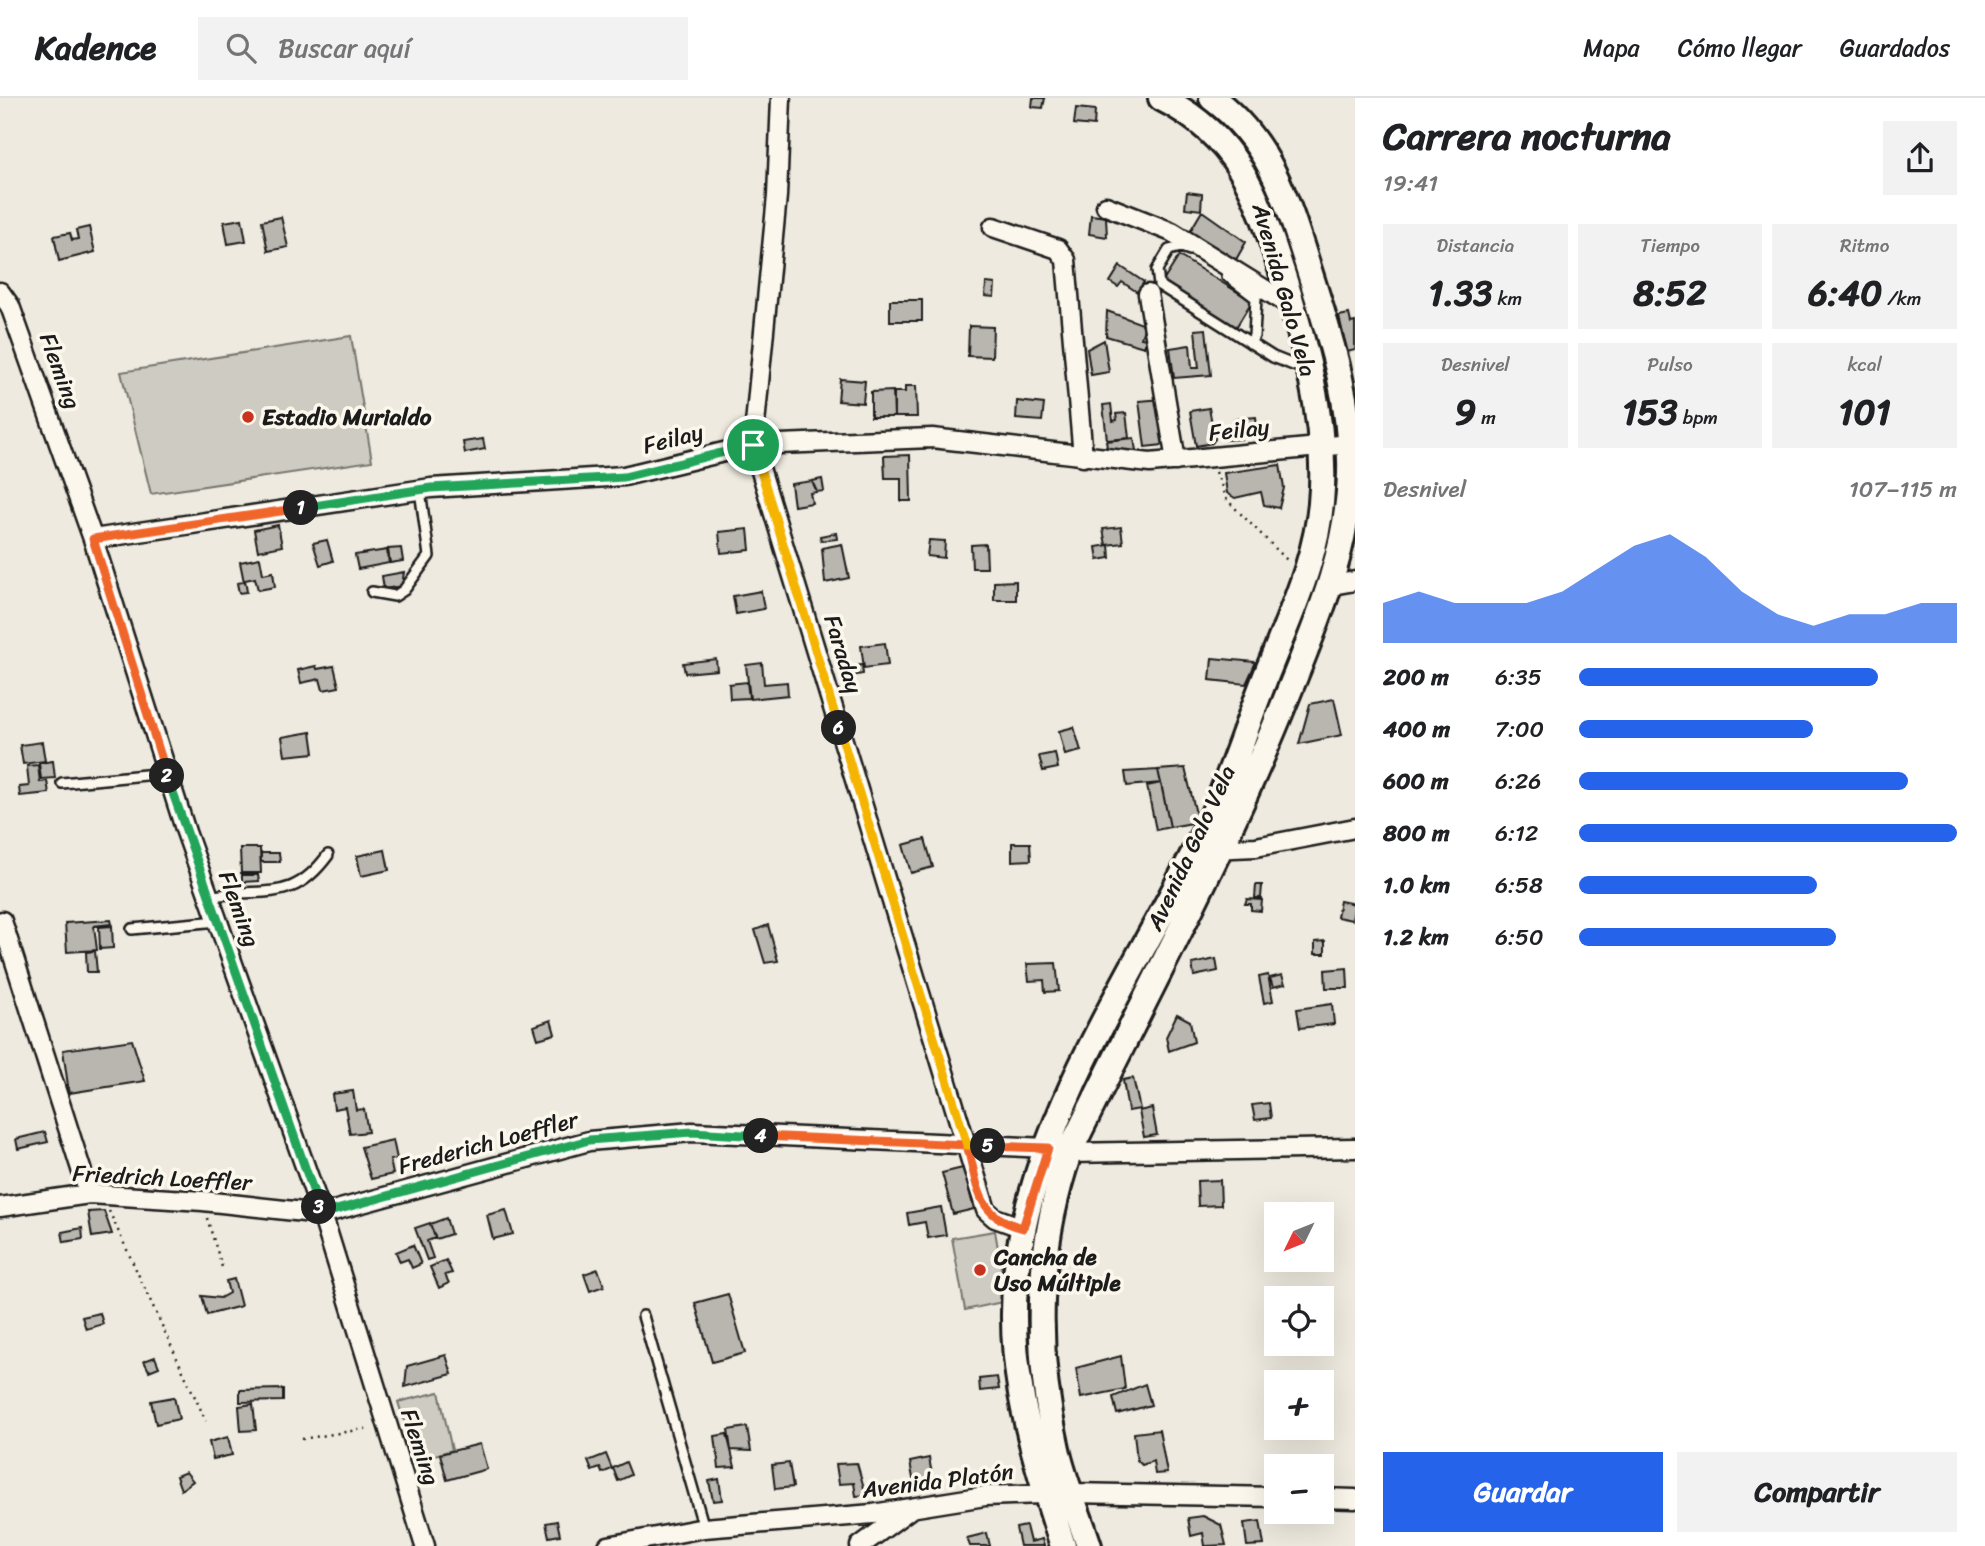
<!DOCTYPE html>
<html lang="es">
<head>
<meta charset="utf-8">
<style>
  body { margin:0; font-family:Sriracha,sans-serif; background:#f2f2f2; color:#202124; height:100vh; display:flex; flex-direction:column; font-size:26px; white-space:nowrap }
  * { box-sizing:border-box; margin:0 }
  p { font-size:23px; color:#757577 }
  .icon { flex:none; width:38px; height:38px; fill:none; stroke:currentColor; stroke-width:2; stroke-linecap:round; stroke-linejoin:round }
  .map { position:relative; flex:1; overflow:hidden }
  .drawer { display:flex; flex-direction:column; background:#fff; width:630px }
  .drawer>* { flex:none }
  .needle { width:46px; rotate:227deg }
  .buttons { position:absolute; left:1264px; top:1104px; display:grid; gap:14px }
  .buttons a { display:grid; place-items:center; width:70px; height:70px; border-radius:0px; background:#fff; box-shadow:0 7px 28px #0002; font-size:35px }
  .pin { position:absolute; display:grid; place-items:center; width:60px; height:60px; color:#fff; margin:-30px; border:4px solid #fff; border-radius:50%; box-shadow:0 2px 7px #0007 }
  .km { position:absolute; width:35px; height:35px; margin:-18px; border-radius:50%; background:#222; color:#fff; font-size:19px; line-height:35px; text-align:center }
  .round { display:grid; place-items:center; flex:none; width:74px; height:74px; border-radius:0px; background:#f2f2f2 }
  .overview { display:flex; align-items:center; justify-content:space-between; height:119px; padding:0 28px }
  h1 { font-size:38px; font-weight:800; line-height:52px }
  .stats { display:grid; grid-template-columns:repeat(3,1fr); gap:10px; height:119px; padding:7px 28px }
  .stats div { display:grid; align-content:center; border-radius:0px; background:#f2f2f2; text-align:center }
  .stats b { font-size:35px; font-weight:800 }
  .stats small { font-size:19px; font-weight:400 }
  .stats p { font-size:19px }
  .chart { height:196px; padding:14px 28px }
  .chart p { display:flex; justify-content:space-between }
  .chart svg { width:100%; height:126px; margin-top:7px; fill:#2563eb; opacity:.7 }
  .action { display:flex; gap:14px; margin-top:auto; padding:14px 28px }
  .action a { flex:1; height:80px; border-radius:0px; background:#2563eb; color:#fff; font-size:28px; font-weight:800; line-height:80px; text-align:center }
  .action a+a { background:#f2f2f2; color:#202124 }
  ul { padding:0 28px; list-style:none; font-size:23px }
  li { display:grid; grid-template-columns:112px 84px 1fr; align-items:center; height:52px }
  li i { height:18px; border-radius:9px; background:#2563eb }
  header { display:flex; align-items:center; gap:42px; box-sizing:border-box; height:98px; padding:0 35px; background:#fff; border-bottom:2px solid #e0e0e0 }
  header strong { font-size:33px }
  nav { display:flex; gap:38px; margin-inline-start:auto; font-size:24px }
  .search { width:490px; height:63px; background:#f2f2f2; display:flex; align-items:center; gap:18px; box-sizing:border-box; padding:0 24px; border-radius:0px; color:#757577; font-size:26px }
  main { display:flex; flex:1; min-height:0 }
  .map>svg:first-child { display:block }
</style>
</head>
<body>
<header>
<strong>Kadence</strong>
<div class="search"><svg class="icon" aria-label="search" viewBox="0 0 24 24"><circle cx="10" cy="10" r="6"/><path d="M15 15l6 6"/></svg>Buscar aquí</div>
<nav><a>Mapa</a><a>Cómo llegar</a><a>Guardados</a></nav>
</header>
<main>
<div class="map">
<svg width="1355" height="1448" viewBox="0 0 1355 1448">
  <rect width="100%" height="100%" fill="#eeeadf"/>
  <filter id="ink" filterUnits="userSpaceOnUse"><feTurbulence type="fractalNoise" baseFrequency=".0143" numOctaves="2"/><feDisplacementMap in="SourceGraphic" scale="14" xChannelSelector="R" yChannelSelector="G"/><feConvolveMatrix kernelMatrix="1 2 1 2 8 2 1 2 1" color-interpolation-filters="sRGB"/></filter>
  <g filter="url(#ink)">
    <path fill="#ceccc2" stroke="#75746f" stroke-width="2" d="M351,238L372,363L151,396L121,274Z
      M995,1133L1007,1203L965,1212L952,1140Z
      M439,1294L452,1352L417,1362L398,1304Z"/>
    <path fill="#b9b6af" stroke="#1c1c1c" stroke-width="2" d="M1033,0H1045L1043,10L1032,9Z
      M1076,10L1095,12L1094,28L1074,26Z
      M1187,94L1202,96L1201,112L1185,110Z
      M1202,113L1246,144L1234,165L1189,135Z
      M1091,117L1106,119L1107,139L1089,136Z
      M281,119L288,149L268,153L262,123Z
      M242,121L246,143L228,146L224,124Z
      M89,129L95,154L59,163L54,138L70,135L72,142L78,141L76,132Z
      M1179,158L1252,203L1235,231L1162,185Z
      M1120,168L1144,184L1137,194L1122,184L1118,189L1110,184Z
      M986,185L995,186L994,199L985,198Z
      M890,202H922V223H890Z
      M1107,213L1145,227L1141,240L1146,241L1144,249L1106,238Z
      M1349,216L1351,225L1355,224V252L1347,254L1339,218Z
      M969,228L993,229L992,259L968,258Z
      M1206,231L1211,277L1174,280L1170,250L1190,247L1192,270H1199L1195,232Z
      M1104,242L1109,274L1091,277L1087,251Z
      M840,281L865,283L863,305L838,303Z
      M905,288H916L917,319H894V294H905Z
      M893,293L894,319H871V294Z
      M1163,301L1166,330L1161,331L1163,347L1145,349L1139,303Z
      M1017,303L1044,306L1042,323L1016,321Z
      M1111,306L1113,323L1117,322L1116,316L1126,315L1129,340L1107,342L1103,307Z
      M1209,310L1215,341L1212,345L1196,348L1190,313Z
      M1256,319L1258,339L1249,340L1248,333L1240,334L1241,341L1223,342L1222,328L1235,327L1234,321Z
      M1134,340L1136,353L1108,356L1106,343Z
      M483,341L485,351L465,355L463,344Z
      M910,357L911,403H901V380H885L884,358Z
      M1280,367L1284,390L1279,410L1264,407L1261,394L1235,400L1227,395L1224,375Z
      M822,381L824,393L817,394L812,383Z
      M812,383L817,394L810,395L812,405L794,408L791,386Z
      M278,427L282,448L258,453L254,432Z
      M1121,429L1123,445L1106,447L1103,431Z
      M748,431L750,452L721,455L719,434Z
      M836,435L837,441L821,443L820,438Z
      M327,442L333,463L320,467L313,445Z
      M929,442L945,443L944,460L927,458Z
      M842,446L849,480L825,485L822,450Z
      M986,446L987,470H972L971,447Z
      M1109,447L1110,460L1098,462L1096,449Z
      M401,450L403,463L390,465L388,451Z
      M387,452L389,465L358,471L355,457Z
      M260,460L263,476L273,474L275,489L258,492L255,480L245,482L247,494L239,495L237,485L244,484L240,464Z
      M404,474L402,488L384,491L382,478Z
      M1016,483V502H994V484Z
      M761,493L764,511L736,516L733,498Z
      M885,545L888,567L864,570L861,548Z
      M1212,560L1256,564L1246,586L1210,582Z
      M716,561L717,572L685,575L683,565Z
      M762,565L764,586L787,584L788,597L750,601L746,567Z
      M862,567L863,576L850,578L849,569Z
      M316,568L317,571L334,568L339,589L323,592L320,581L301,585L298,572Z
      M747,584L749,600L730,601L729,586Z
      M1334,601L1342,637L1299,646L1310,606Z
      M1074,629L1081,653L1065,657L1059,633Z
      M311,634L314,655L285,658L282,639Z
      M42,644L45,663L23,666L20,647Z
      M1055,655L1058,670L1043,673L1039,658Z
      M53,663L55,680L41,681L39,665Z
      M38,667L40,684L47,683L49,695L20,698L19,689L29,688L27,668Z
      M1185,670L1198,724L1170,729L1158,672Z
      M1158,672L1161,685L1127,688L1125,674Z
      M1161,685L1170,729L1156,732L1147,688Z
      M925,741L933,769L911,775L903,747Z
      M1012,745H1030L1031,762L1012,763Z
      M240,750H260L261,775H241Z
      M385,752L389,772L361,778L357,758Z
      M261,755H279L280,764H261Z
      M242,777H258L259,783L242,784Z
      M1256,787H1262L1261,800H1255Z
      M1247,801L1262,802L1261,813L1251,812V806H1245Z
      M1340,803L1355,806L1352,822L1337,819Z
      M111,822L112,826L94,828L97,852L67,854L65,825Z
      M768,827L778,863L765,865L755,832Z
      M112,828L113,850L100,851L99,829Z
      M1325,843V856H1315V844Z
      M95,853L97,874H87L86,854Z
      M1216,861L1218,873L1194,878L1192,866Z
      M1056,865L1059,893L1045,894L1044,882L1029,883L1027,866Z
      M1347,870L1348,890H1326L1325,872Z
      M1268,877L1273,903L1264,905L1259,879Z
      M1282,877L1285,886L1273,889L1270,880Z
      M1332,906L1334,926L1300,930L1297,911Z
      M1177,916L1190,923L1194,944L1169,953L1166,939Z
      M551,922L555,936L538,941L534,928Z
      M132,942L145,983L69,995L63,952Z
      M1133,980L1140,1011L1128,1013L1123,982Z
      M353,993L356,1012L364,1011L368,1034L350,1036L345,1009L334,1011L332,996Z
      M1269,1005L1271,1020L1255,1022L1252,1007Z
      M1152,1010L1157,1037L1144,1039L1139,1013Z
      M45,1034L48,1044L18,1051L16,1041Z
      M393,1042L397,1061L390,1062L393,1076L371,1081L361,1049Z
      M971,1068L976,1090L969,1092L974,1111L953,1116L942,1075Z
      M1220,1082L1221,1107L1198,1108L1197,1083Z
      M941,1109L946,1137L928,1140L925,1124L909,1127L907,1115Z
      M506,1112L513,1136L493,1141L487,1117Z
      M104,1113L112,1136L92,1139L88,1114Z
      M446,1120L451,1136L436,1141L430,1126Z
      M430,1125L435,1140L427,1143L433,1160L427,1162L415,1130Z
      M82,1130L83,1141L64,1144L62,1134Z
      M413,1147L421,1166L412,1170L408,1161L400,1164L396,1154Z
      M446,1162L452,1175L445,1177L449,1185L439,1190L430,1169Z
      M598,1171L604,1188L590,1193L584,1176Z
      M234,1181L241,1208L207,1217L202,1198L220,1200L229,1195L226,1183Z
      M728,1196L745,1255L712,1264L695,1205Z
      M100,1215L103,1226L86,1231L82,1219Z
      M446,1257L452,1276L405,1289L407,1268Z
      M1121,1258L1125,1291L1081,1300L1076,1270Z
      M155,1259L159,1269L149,1273L144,1263Z
      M997,1279L999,1291L980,1293L979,1281Z
      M1145,1286L1151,1307L1117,1316L1113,1299Z
      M283,1291V1303L240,1304V1292Z
      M174,1299L179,1321L156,1326L151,1303Z
      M253,1306L256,1332L241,1333L239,1308Z
      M747,1329L751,1353L731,1352L728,1332Z
      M1159,1332L1167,1375L1155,1376L1153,1363L1142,1367L1137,1362L1134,1335Z
      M727,1336L735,1369L719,1370L715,1338Z
      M228,1339L232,1357L213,1361L209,1344Z
      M480,1346L487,1371L447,1382L440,1356Z
      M606,1356L612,1371L602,1375L600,1370L592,1373L588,1363Z
      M929,1360L933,1382L914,1386L910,1364Z
      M626,1364L631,1377L618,1383L613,1370Z
      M789,1365L793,1389L775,1391L772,1367Z
      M857,1365L866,1397L856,1398L854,1385L839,1386L836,1366Z
      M186,1374L193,1383L181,1392L176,1378Z
      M719,1381L722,1402L713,1403L709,1383Z
      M1203,1418L1221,1427L1226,1447L1205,1448L1203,1435L1191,1438L1188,1420Z
      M557,1423L560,1437L549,1439L546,1425Z
      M1260,1423L1264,1447L1247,1448L1244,1425Z
      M1026,1428L1030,1444L1042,1441L1044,1448H1020L1016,1430Z
      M987,1435L990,1448H970L967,1440Z"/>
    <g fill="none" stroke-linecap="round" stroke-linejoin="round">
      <defs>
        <path id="lane" d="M1190,152L1181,149L1169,152L1157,172L1159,187L1273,259L1306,272
          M1227,178L1256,200L1254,238L1250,245
          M372,494L395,498L404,492L429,458L420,392
          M62,685L166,675
          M209,799C262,787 290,809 328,757
          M132,831L218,823
          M643,1218L704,1430"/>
        <path id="street" d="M781,0L777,98L753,347L986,1112L995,1120L1023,1130
          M1106,108L1172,134L1293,209
          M993,129L1058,151L1066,162L1083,359
          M0,194L10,208L93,441L186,734L322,1116L425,1448
          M1148,196L1176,363
          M93,441L431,390L624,378L753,347L932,340L1150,365L1350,346
          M1332,487L1355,483
          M1210,751L1256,749L1355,730
          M2,823L89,1096
          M1069,1055L1355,1050
          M0,1109L89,1096L203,1103L322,1116L589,1043L692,1034L1048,1050
          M1321,1400L1355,1401
          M608,1448L704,1430L873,1416L985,1398L1071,1395L1276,1399
          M860,1448L909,1412"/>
        <path id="secondary" d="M1063,1448C1028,1340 998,1247 1023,1132C1054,983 1148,854 1212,718C1234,670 1249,619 1269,570C1292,512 1320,454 1322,390C1325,317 1304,243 1282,174C1257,97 1239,39 1161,0
          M1089,1448C1079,1416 1064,1384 1057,1351C1034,1253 1036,1151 1069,1055C1143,902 1225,754 1288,596C1317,524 1348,454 1350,375C1352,304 1330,239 1309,172C1288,106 1271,43 1212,0"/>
      </defs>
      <use href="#lane" stroke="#1c1c1c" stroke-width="14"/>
      <use href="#street" stroke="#1c1c1c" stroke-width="23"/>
      <use href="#secondary" stroke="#1c1c1c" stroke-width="30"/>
      <path stroke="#1c1c1c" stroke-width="2.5" stroke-dasharray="2 5" stroke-linecap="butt" d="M1216,374L1227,402L1288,463
        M109,1113L206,1323
        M207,1120L222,1169
        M302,1341L370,1330"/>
      <use href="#lane" stroke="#fbf7ec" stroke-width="9"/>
      <use href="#street" stroke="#fbf7ec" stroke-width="18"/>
      <use href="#secondary" stroke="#fbf7ec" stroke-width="24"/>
    </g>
  </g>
  <g fill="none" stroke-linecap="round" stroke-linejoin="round" filter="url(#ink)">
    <defs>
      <path id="split-1" d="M301,410L431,390L624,379L753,347"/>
      <path id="split-2" d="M167,678L93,441L301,410"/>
      <path id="split-3" d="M167,678L319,1109"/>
      <path id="split-4" d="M319,1109L322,1116L589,1042L692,1034L761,1038"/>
      <path id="split-5" d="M761,1038L967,1047C979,1089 975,1118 1023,1130L1048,1050L988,1048"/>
      <path id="split-6" d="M839,630L967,1047L988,1048"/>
      <path id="split-7" d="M753,347L839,630"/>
    </defs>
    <use href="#split-1" stroke="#fff" stroke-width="14"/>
    <use href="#split-2" stroke="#fff" stroke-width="14"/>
    <use href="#split-3" stroke="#fff" stroke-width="14"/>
    <use href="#split-4" stroke="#fff" stroke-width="14"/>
    <use href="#split-5" stroke="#fff" stroke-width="14"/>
    <use href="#split-6" stroke="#fff" stroke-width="14"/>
    <use href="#split-7" stroke="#fff" stroke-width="14"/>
    <use href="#split-1" stroke="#22a559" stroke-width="9"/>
    <use href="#split-2" stroke="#f0652b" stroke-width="9"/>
    <use href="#split-3" stroke="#22a559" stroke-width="9"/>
    <use href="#split-4" stroke="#22a559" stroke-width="9"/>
    <use href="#split-5" stroke="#f0652b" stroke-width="9"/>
    <use href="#split-6" stroke="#f5b400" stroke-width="9"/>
    <use href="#split-7" stroke="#f5b400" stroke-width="9"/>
  </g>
  <g fill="#c8321e" stroke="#fbf7ec" stroke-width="2.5">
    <circle cx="248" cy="319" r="7"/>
    <circle cx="980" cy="1172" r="7"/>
  </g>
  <g text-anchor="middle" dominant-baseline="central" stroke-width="7" stroke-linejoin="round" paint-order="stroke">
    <g font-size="23" fill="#1c1c1c" stroke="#fbf7ec">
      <text transform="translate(1284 192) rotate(74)">Avenida Galo Vela</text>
      <text transform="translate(60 273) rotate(70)">Fleming</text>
      <text transform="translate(1239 332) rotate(-6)">Feilay</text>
      <text transform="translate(673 341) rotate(-14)">Feilay</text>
      <text transform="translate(843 556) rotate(73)">Faraday</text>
      <text transform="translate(1191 750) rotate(-65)">Avenida Galo Vela</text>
      <text transform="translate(239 811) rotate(70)">Fleming</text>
      <text transform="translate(488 1045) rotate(-15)">Frederich Loeffler</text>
      <text transform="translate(162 1080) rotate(3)">Friedrich Loeffler</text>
      <text transform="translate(420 1349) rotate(72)">Fleming</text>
      <text transform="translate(938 1383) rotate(-7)">Avenida Platón</text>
    </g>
    <g font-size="23" font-weight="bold" fill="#1c1c1c" stroke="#fbf7ec" text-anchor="start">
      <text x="262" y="319">Estadio Murialdo</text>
      <text x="994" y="1159">Cancha de<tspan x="994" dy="26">Uso Múltiple</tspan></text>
    </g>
  </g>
</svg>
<div class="buttons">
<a><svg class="needle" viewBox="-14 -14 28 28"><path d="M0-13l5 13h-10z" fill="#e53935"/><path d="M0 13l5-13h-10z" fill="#757577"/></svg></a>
<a><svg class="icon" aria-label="locate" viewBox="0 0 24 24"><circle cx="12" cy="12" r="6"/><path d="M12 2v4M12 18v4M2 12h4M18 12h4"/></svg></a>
<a>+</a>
<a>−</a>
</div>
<div class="pin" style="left:753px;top:347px;background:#1e9e55"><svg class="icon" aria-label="arrive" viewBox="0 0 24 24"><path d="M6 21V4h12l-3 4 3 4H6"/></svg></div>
<b class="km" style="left:301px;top:410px">1</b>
<b class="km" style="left:167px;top:678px">2</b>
<b class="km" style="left:319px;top:1109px">3</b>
<b class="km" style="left:761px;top:1038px">4</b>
<b class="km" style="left:988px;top:1048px">5</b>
<b class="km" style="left:839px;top:630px">6</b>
</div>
<section class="drawer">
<div class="overview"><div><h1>Carrera nocturna</h1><p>19:41</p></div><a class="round"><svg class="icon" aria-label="share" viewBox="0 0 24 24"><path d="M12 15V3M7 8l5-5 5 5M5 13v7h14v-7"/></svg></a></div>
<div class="stats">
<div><p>Distancia</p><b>1.33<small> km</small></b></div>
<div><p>Tiempo</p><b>8:52</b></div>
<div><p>Ritmo</p><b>6:40<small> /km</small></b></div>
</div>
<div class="stats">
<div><p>Desnivel</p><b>9<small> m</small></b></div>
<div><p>Pulso</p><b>153<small> bpm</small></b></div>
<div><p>kcal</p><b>101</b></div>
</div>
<div class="chart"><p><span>Desnivel</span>107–115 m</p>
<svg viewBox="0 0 160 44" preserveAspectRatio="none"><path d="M0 44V30L10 26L20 30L30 30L40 30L50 26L60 18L70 10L80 6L90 14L100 26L110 34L120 38L130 34L140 34L150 30L160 30V44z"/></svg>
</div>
<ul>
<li><b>200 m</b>6:35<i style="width:79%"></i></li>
<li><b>400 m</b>7:00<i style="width:62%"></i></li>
<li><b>600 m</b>6:26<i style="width:87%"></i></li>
<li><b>800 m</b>6:12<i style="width:100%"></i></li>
<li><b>1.0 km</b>6:58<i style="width:63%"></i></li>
<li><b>1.2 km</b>6:50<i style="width:68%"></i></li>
</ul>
<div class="action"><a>Guardar</a><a>Compartir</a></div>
</section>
</main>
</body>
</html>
